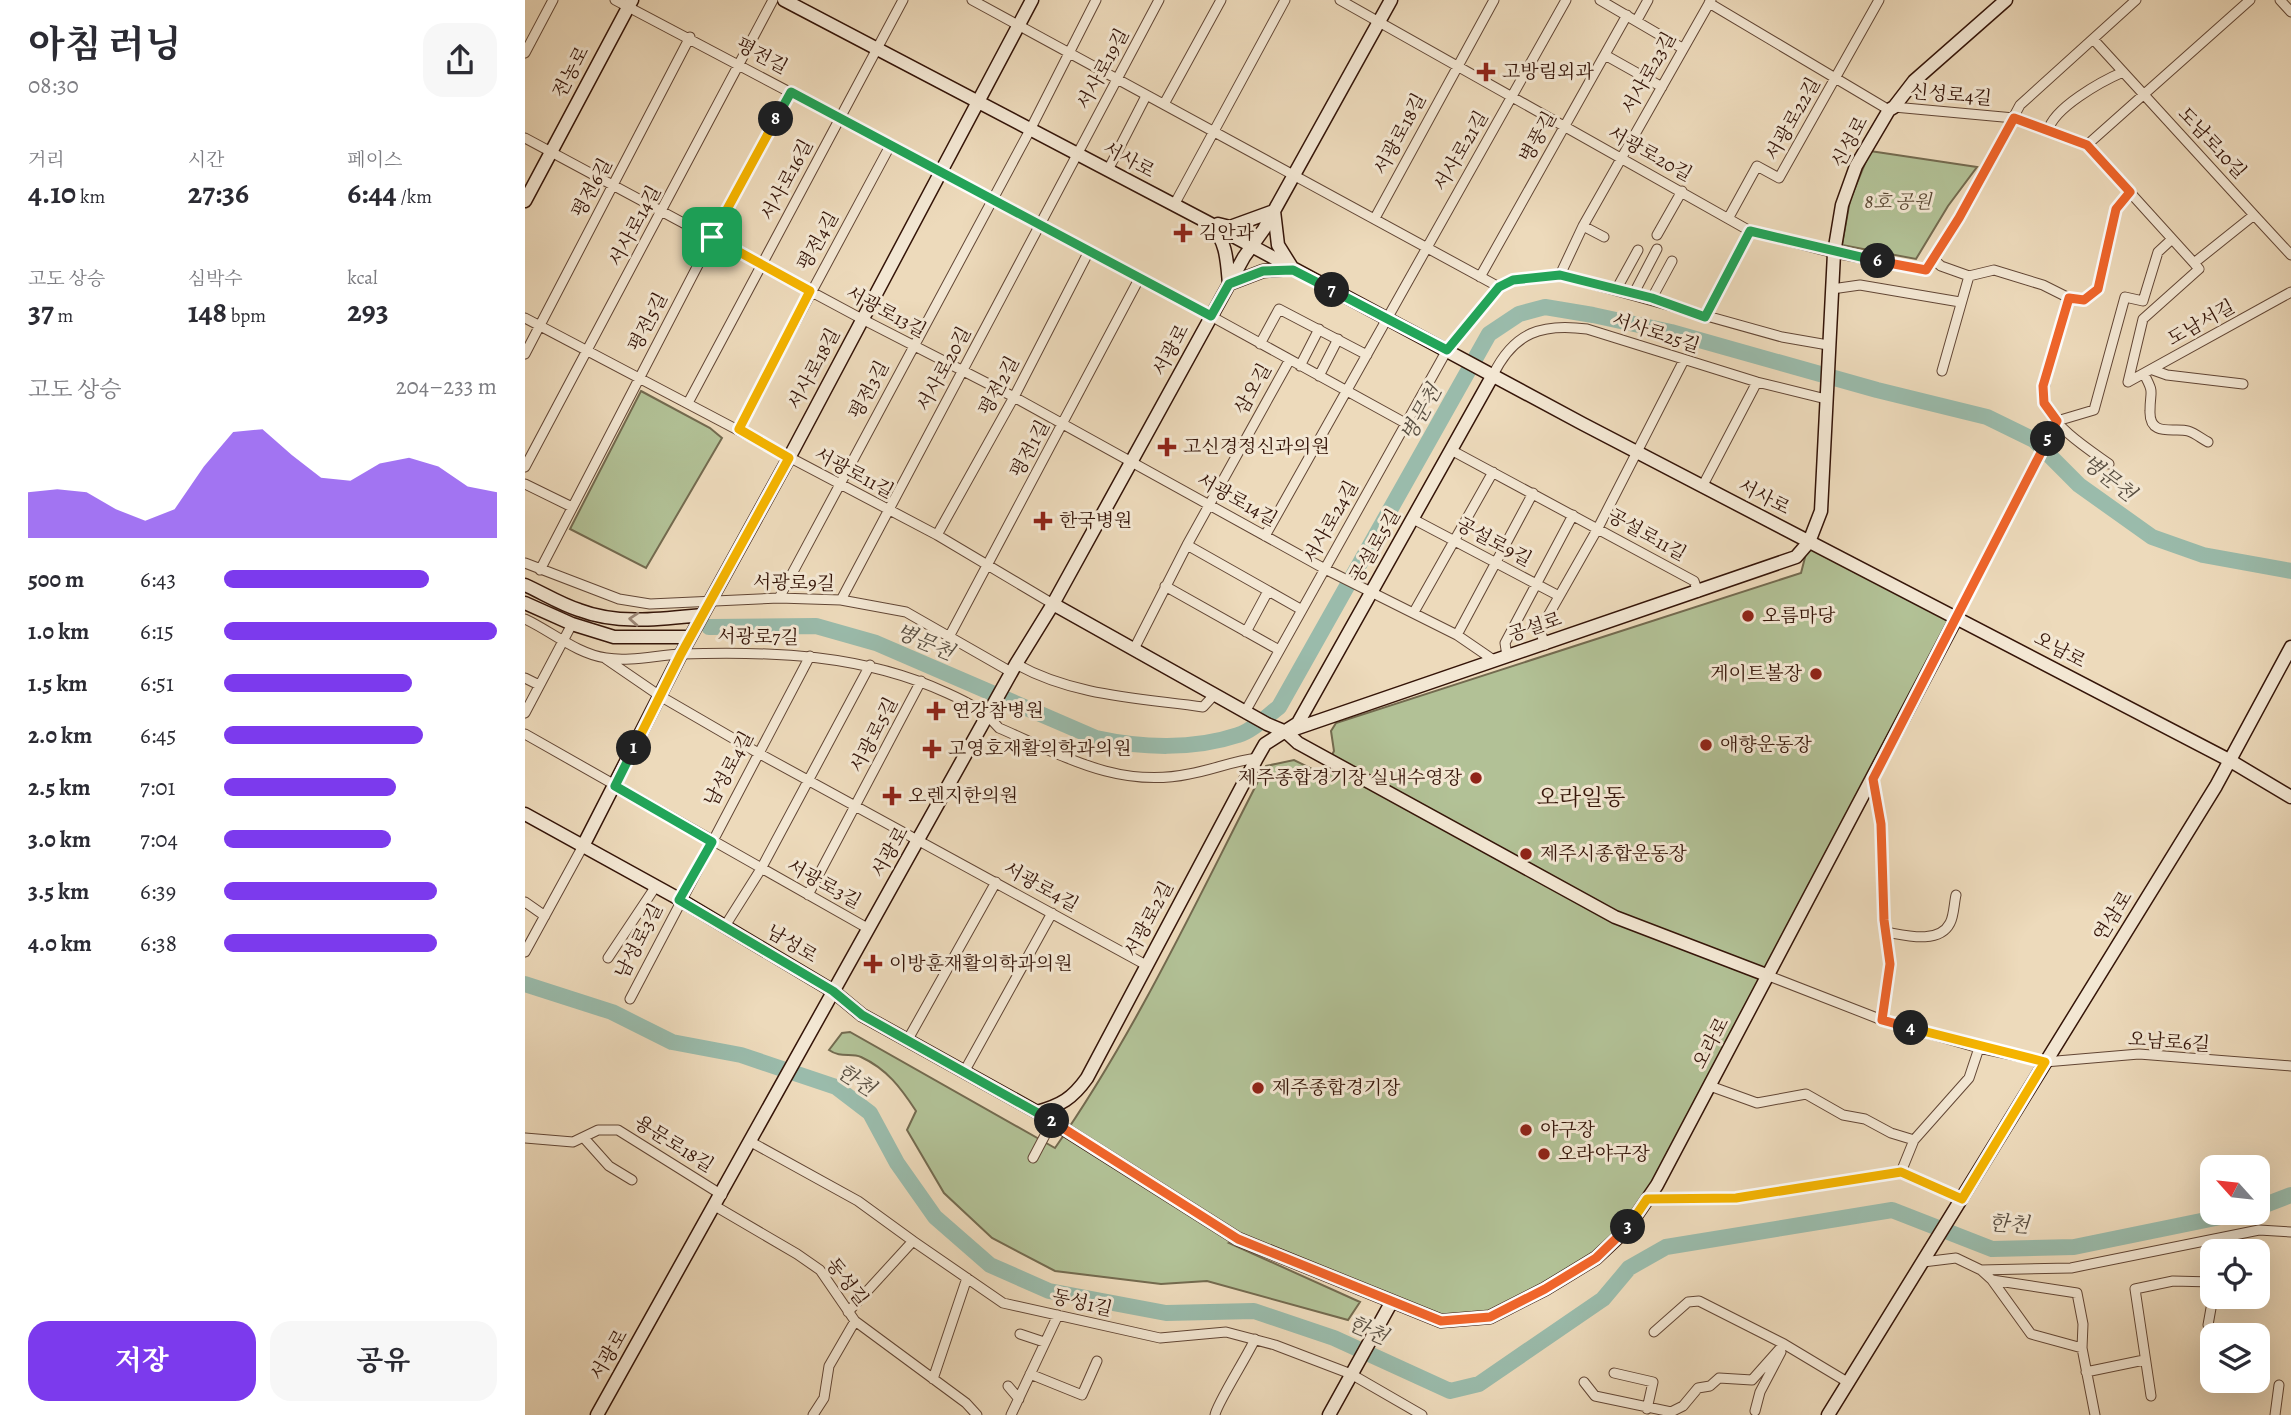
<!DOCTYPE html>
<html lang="ko">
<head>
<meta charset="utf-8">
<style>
  body { margin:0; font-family:Alegreya,"Noto Serif KR",serif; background:#f7f7f7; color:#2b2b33; height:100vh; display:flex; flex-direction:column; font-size:26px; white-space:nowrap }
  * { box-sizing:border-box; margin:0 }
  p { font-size:23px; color:#7c7c81 }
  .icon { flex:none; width:38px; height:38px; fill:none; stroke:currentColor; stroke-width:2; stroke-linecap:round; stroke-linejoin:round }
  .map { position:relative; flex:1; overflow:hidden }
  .drawer { display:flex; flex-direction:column; background:#fff; width:525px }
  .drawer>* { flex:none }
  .needle { width:46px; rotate:297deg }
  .fabs { position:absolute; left:1675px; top:1155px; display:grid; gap:14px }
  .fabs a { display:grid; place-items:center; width:70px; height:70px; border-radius:14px; background:#fff; box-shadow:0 7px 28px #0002; font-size:35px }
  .pin { position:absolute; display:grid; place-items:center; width:60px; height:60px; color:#fff; margin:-30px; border-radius:14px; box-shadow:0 4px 10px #0006 }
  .km { position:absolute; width:35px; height:35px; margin:-18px; border-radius:50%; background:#222; color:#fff; font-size:19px; line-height:35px; text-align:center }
  .round { display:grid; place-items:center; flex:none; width:74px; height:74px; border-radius:21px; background:#f7f7f7 }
  .overview { display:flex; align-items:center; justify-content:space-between; height:119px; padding:0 28px }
  h1 { font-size:38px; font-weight:700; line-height:52px }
  .metrics { display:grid; grid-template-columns:repeat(3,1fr); gap:10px; height:119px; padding:7px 28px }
  .metrics div { display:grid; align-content:center }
  .metrics b { font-size:30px; font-weight:700 }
  .metrics small { font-size:19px; font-weight:400 }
  .metrics p { font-size:19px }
  .chart { height:196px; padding:14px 28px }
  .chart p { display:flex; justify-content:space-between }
  .chart svg { width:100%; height:126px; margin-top:7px; fill:#7c3aed; opacity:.7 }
  .cta { display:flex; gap:14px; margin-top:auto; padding:14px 28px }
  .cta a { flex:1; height:80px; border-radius:21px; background:#7c3aed; color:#fff; font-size:28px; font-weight:700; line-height:80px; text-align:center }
  .cta a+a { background:#f7f7f7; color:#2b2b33 }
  ul { padding:0 28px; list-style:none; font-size:23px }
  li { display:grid; grid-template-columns:112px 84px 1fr; align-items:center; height:52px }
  li i { height:18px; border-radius:9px; background:#7c3aed }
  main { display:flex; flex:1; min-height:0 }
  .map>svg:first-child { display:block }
</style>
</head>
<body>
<main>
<section class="drawer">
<div class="overview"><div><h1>아침 러닝</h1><p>08:30</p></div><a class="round"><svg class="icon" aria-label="share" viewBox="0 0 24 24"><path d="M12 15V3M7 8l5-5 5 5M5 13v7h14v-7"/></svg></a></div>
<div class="metrics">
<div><p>거리</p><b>4.10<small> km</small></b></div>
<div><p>시간</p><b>27:36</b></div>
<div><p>페이스</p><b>6:44<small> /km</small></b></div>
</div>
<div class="metrics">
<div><p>고도 상승</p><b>37<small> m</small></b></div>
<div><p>심박수</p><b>148<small> bpm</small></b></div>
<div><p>kcal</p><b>293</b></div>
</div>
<div class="chart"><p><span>고도 상승</span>204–233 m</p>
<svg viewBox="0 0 160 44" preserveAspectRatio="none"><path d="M0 44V28L10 27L20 28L30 34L40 38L50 34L60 19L70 7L80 6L90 15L100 23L110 24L120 18L130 16L140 19L150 26L160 28V44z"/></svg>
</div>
<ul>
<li><b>500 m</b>6:43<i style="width:75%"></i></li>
<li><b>1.0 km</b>6:15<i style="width:100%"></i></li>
<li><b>1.5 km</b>6:51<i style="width:69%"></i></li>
<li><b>2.0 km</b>6:45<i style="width:73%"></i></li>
<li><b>2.5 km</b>7:01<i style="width:63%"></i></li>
<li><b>3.0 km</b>7:04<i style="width:61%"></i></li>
<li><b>3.5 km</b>6:39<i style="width:78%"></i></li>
<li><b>4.0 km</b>6:38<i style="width:78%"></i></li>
</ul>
<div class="cta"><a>저장</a><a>공유</a></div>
</section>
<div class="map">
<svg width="1766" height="1415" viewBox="0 0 1766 1415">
  <rect width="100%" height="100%" fill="#eddabb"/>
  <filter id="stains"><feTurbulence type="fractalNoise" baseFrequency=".00286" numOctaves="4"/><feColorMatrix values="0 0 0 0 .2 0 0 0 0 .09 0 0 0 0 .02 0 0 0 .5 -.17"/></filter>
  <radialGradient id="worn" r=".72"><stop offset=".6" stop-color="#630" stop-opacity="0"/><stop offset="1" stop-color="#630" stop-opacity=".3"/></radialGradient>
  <path fill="#b2c196" stroke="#736a4f" stroke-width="2" d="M1345,151L1452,167L1423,206L1391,259L1317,245L1325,200Z
    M116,391L185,428L197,438L121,568L45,529Z
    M1284,542L1432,617L1128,1191L1071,1258L965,1317L916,1321L713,1239L704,1243L835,1302L823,1320L682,1281L636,1284L530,1271L467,1238L419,1193L382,1130L391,1111C376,1088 362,1069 336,1057C326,1053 315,1058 304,1050L317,1033L325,1032L530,1148C613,1029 674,895 741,766L769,760L797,774L809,751L806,731L811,723L1276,573Z"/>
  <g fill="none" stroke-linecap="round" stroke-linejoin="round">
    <path stroke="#9abbab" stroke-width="16" d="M184,627L291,626L351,643L571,738C616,748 668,750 713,735C727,731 742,716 754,707L964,334L994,314L1020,307L1068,315L1146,332L1352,390L1462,417L1509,440L1554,485L1627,537L1678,555L1766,571
      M0,984L87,1012L147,1042L216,1055L311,1087L345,1113L372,1163L410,1217L465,1265L524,1291L641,1313L729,1311L809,1338L925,1391L954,1384L1078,1299L1104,1268L1141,1247L1367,1210L1467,1249L1549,1247L1715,1213
      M1732,1208L1766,1195"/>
    <defs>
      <path id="street" d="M90,0L615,277L882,424
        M447,0L974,287
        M815,0L1225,231L1309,253L1401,270L1434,218L1495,105L1611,0
        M1075,0L1157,48
        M1755,0L1766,12
        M1184,3L1364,110
        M1112,20L1123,0
        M1568,39L1729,215
        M0,53L28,0
        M1080,55L1137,87
        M639,104L696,0
        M1369,107L1489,118L1562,145L1669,263L1729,215L1766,255
        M1523,131C1528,108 1577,81 1598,72
        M0,138L337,319L489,397L800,569L932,635L970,661
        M1562,145L1725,0
        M583,170L621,96
        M649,205L760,0
        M1204,217L1232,166L1254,178L1354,0
        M850,218L969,0
        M1058,226L1079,237
        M1132,235L1157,191
        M1408,259L1416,266L1444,276L1469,270L1518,285L1544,298L1559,300L1573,289L1591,209L1605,192
        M1035,275L1058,226L1186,0
        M955,277L1102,15
        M1307,289L1335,285L1435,302
        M1091,290L1113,250
        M1108,295L1132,249
        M1127,298L1147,261
        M1544,298C1538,318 1513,387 1520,404C1530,428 1563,449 1584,464
        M1180,317L1225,231
        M0,318L412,535L528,604
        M735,344L754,309L842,355
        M0,354L165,37
        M775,366L794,329
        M1628,370L1642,375L1718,384
        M1417,371L1444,276
        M1619,374C1630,395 1625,389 1625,411C1624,438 1650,427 1663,431C1670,433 1677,439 1683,442
        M968,375C989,332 1017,323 1062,329L1232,382L1301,399
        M794,376L813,339
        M1603,382L1766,292
        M1603,382L1618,319L1674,269L1669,263
        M163,403L378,0
        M213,429L366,144
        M926,450L1169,581L1173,592
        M0,467L248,0
        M0,484L47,507
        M1177,487L1232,382
        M888,519L1034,596
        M412,535L489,397L564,251
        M740,536L1041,0
        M662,545L777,610
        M0,563L94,599L125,604L254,598L316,600L381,612L486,672
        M15,570L187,238L266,91
        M640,586L754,650
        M254,598L505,130L571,0
        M316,600L634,0
        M889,612L968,472
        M1432,617L1532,421L1569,410L1600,297L1618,301L1633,252L1647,239
        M0,619C26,631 52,654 81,658C104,662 133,655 156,654C247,651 338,654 422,693C442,702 460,711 474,728C537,755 593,789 664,774C687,770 708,761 732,758
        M721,632L743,591
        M932,635L1008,493
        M424,637L615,277
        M1020,645L1015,630L1073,528L1159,360
        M609,649L662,545L764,361
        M982,656L980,643L1048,515
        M81,659L135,696L235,754L621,965
        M491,664C548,696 614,698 678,707L690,694
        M0,678L14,685
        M720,712L922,350L974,287L988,280L1035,275L1257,337L1303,345
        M0,713L47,624
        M0,734L344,929
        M1348,779L1356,824L1359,920L1365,964L1357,1020
        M283,895L396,681
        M0,902L20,916
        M200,926L236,869L345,665
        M1361,932C1379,935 1414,945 1425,923C1429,916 1429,903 1431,895
        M0,952L58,846
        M83,958L131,886
        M1244,976L1357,1020L1454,1048L1520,1062L1614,1054L1766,1066
        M105,999L285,656
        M382,1041L471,882
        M439,1072L527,913
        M1185,1086L1232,1103L1281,1094L1318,1115L1340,1119L1366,1133L1389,1140L1444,1078L1454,1048
        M0,1138L48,1142L73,1130H93L197,1195
        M59,1138L84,1166L107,1180
        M226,1142L333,1201L388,1241
        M508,1158L527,1122
        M1376,1172L1389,1140
        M1122,1199L1211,1198L1376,1172L1437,1199
        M190,1206L272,1254L295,1270L330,1321L441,1403L452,1415
        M1398,1262L1431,1258L1456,1270L1467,1280L1506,1334L1557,1348L1570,1415
        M1456,1270L1546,1268L1734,1230L1766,1232
        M1467,1280L1552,1293L1558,1324L1557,1348
        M323,1312L388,1241L478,1303L635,1338L701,1332L750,1345L826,1374L897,1415
        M1683,1325L1688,1297
        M1129,1332L1163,1302L1174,1301L1259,1344L1324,1383
        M495,1334L519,1342
        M1561,1372L1619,1360
        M1089,1373L1128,1382L1122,1409
        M505,1374L557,1395L572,1361
        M408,1379L442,1278
        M1059,1382L1070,1396L1146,1412L1158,1406L1173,1388L1185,1386L1194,1378L1227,1380L1259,1344
        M483,1386L494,1399
        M1626,1396L1610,1289L1648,1281L1687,1282
        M1230,1411L1235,1392L1256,1352
        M288,1415L299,1398L304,1366L330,1321
        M486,1415L533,1315
        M690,1415C691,1405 723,1355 730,1339
        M1750,1415L1754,1385"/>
      <path id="secondary" d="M259,0L682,222L1058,424L1704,760L1766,797
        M0,201L107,0
        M693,224L705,227L749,211L753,245L768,269
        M687,227C702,241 702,264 704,284L738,271L764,269
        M0,585C18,593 35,604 54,610C93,625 136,619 177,615
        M0,603L47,624L89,637H165
        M528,604L742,724L761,732L1271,557L1284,542L1296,511L1309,253L1317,205L1331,166L1364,110L1369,107L1389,81L1481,0
        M761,732L773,743L1090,917L1244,976
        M0,814L154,899L308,991L337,1015L512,1112L713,1239L916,1321L965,1317L1020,1289L1071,1258L1102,1229L1132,1185L1432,617
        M58,846L156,654L264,458L507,0
        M512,1112C536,1105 547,1099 562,1078L732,758L740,744L773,723L968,375
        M72,1415L491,664L528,604L719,257L739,229L866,0
        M804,1415L866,1303
        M1303,1415L1691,786L1766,647"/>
    </defs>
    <use href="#street" stroke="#624635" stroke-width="11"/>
    <use href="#secondary" stroke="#341408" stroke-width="15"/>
    <use href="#street" stroke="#f3e7d3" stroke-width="9"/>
    <use href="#secondary" stroke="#f3e7d3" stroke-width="12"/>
  </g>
  <defs><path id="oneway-chevron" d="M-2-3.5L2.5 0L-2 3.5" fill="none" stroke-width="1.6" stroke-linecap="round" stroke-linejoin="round" transform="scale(1.75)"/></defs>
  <use stroke="#9d8878" href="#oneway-chevron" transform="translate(109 619) rotate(-176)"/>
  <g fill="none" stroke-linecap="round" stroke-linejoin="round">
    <defs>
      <path id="split-1" d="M109,748L156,654L264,458L214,429L285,291L187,237"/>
      <path id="split-2" d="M109,748L90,786L187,842L154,900L308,991L337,1015L527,1121"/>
      <path id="split-3" d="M527,1121L713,1239L916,1321L965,1317L1020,1289L1071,1258L1103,1227"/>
      <path id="split-4" d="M1103,1227L1122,1199L1211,1198L1376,1172L1437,1199L1520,1062L1386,1028"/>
      <path id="split-5" d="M1386,1028L1357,1020L1365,964L1359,920L1356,824L1348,779L1523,439"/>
      <path id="split-6" d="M1353,261L1401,270L1434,218L1489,118L1562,145L1605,192L1591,209L1573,289L1559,300L1544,298L1518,386L1519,403L1532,421L1523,439"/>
      <path id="split-7" d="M807,290L922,350L974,287L988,280L1035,275L1127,298L1180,317L1225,231L1353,261"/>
      <path id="split-8" d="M251,119L266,92L686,316L704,284L738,271L768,270L807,290"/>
      <path id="split-9" d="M187,237L251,119"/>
    </defs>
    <use href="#split-1" stroke="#fff" stroke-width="14"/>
    <use href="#split-2" stroke="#fff" stroke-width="14"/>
    <use href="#split-3" stroke="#fff" stroke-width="14"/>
    <use href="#split-4" stroke="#fff" stroke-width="14"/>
    <use href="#split-5" stroke="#fff" stroke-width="14"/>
    <use href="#split-6" stroke="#fff" stroke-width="14"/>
    <use href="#split-7" stroke="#fff" stroke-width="14"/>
    <use href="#split-8" stroke="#fff" stroke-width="14"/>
    <use href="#split-9" stroke="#fff" stroke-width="14"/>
    <use href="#split-1" stroke="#f5b400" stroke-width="9"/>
    <use href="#split-2" stroke="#22a559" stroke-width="9"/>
    <use href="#split-3" stroke="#f0652b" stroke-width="9"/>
    <use href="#split-4" stroke="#f5b400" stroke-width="9"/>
    <use href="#split-5" stroke="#f0652b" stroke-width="9"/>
    <use href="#split-6" stroke="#f0652b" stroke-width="9"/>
    <use href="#split-7" stroke="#22a559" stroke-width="9"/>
    <use href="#split-8" stroke="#22a559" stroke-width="9"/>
    <use href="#split-9" stroke="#f5b400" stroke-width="9"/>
  </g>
  <g fill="#8f2418" stroke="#f3e7d3" stroke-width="2.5">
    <path d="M957.5 61.5h7v7h7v7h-7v7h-7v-7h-7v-7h7z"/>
    <path d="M654.5 222.5h7v7h7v7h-7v7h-7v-7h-7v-7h7z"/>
    <path d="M638.5 436.5h7v7h7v7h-7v7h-7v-7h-7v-7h7z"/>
    <path d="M514.5 510.5h7v7h7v7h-7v7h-7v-7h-7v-7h7z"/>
    <circle cx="1223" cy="616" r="7"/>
    <circle cx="1291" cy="674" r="7"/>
    <path d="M407.5 700.5h7v7h7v7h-7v7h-7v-7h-7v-7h7z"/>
    <circle cx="1181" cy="745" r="7"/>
    <path d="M403.5 738.5h7v7h7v7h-7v7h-7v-7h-7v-7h7z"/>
    <circle cx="951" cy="778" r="7"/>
    <path d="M363.5 785.5h7v7h7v7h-7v7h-7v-7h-7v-7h7z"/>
    <circle cx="1001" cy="854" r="7"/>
    <path d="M344.5 953.5h7v7h7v7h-7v7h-7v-7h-7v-7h7z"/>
    <circle cx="733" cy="1088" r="7"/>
    <circle cx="1001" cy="1130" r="7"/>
    <circle cx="1019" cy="1154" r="7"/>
  </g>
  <g text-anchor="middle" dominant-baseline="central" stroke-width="6" stroke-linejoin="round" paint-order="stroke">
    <g font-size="19" fill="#341408" stroke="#f3e7d3">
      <text transform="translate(237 56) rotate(28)">평전길</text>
      <text transform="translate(578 69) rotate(-62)">서사로19길</text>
      <text transform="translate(46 72) rotate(-62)">전농로</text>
      <text transform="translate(1124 73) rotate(-61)">서사로23길</text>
      <text transform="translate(1426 95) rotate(5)">신성로4길</text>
      <text transform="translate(1268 119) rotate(-61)">서광로22길</text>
      <text transform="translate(875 134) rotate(-62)">서광로18길</text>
      <text transform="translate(1013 137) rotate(-61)">병풍길</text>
      <text transform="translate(1325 142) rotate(-62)">신성로</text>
      <text transform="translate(1687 143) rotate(47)">도남로10길</text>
      <text transform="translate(936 151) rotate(-60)">서사로21길</text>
      <text transform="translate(1125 154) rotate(29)">서광로20길</text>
      <text transform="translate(604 160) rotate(28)">서사로</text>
      <text transform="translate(262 180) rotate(-62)">서사로16길</text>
      <text transform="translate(67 188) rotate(-62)">평전6길</text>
      <text transform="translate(110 226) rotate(-62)">서사로14길</text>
      <text transform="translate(293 241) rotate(-61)">평전4길</text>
      <text transform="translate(361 312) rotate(28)">서광로13길</text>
      <text transform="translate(123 322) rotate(-63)">평전5길</text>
      <text transform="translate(1676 323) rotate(-29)">도남서길</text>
      <text transform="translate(1131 333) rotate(18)">서사로25길</text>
      <text transform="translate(646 350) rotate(-62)">서광로</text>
      <text transform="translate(289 369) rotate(-62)">서사로18길</text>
      <text transform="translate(419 369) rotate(-62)">서사로20길</text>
      <text transform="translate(474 386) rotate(-62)">평전2길</text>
      <text transform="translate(728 389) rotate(-61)">삼오길</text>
      <text transform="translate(344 390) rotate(-62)">평전3길</text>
      <text transform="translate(505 449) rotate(-62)">평전1길</text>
      <text transform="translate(329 473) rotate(28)">서광로11길</text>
      <text transform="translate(1239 497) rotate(27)">서사로</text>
      <text transform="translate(712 500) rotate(29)">서광로14길</text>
      <text transform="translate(806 522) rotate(-61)">서사로24길</text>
      <text transform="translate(1122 535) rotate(29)">공설로11길</text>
      <text transform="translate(969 542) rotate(28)">공설로9길</text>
      <text transform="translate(850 546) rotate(-60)">공설로5길</text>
      <text transform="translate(269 583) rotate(1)">서광로9길</text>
      <text transform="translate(1010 627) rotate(-18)">공설로</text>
      <text transform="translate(233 637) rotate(1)">서광로7길</text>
      <text transform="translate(1535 650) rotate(28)">오남로</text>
      <text transform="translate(349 735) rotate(-63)">서광로5길</text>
      <text transform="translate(204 769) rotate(-62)">남성로4길</text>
      <text transform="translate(365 852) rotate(-61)">서광로</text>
      <text transform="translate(299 884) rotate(29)">서광로3길</text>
      <text transform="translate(516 887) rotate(29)">서광로4길</text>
      <text transform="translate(1588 916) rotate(-58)">연삼로</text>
      <text transform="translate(624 919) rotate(-62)">서광로2길</text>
      <text transform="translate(114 941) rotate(-63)">남성로3길</text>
      <text transform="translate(267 944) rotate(31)">남성로</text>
      <text transform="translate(1644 1042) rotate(4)">오남로6길</text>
      <text transform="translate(1186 1043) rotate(-62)">오라로</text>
      <text transform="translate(149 1144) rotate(32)">용문로18길</text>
      <text transform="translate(322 1282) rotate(52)">동성길</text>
      <text transform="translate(557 1303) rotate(13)">동성1길</text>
      <text transform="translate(84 1355) rotate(-60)">서광로</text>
    </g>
    <g font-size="19" fill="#341408" stroke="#f3e7d3" text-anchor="start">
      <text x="977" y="72">고방림외과</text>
      <text x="674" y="233">김안과</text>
      <text x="658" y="447">고신경정신과의원</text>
      <text x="534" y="521">한국병원</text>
      <text x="1237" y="616">오름마당</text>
      <text x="1277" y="674" text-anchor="end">게이트볼장</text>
      <text x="427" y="711">연강참병원</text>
      <text x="1195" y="745">애향운동장</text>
      <text x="423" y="749">고영호재활의학과의원</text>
      <text x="937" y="778" text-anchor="end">제주종합경기장 실내수영장</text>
      <text x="383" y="796">오렌지한의원</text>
      <text x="1015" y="854">제주시종합운동장</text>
      <text x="364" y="964">이방훈재활의학과의원</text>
      <text x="747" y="1088">제주종합경기장</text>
      <text x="1015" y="1130">야구장</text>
      <text x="1033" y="1154">오라야구장</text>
    </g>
    <g font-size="19" font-style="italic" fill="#5a4833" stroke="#f3e7d3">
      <text x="1373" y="202">8호 공원</text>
    </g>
    <g font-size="21" font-style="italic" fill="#584e41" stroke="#f3e7d3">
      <text transform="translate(896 413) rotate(-61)">병문천</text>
      <text transform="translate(1584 478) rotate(38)">병문천</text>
      <text transform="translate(400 642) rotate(23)">병문천</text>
      <text transform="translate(331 1080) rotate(33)">한천</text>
      <text transform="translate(1484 1224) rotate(4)">한천</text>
      <text transform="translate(843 1330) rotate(24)">한천</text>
    </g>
    <g font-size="23" fill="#341408" stroke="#f3e7d3">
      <text x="1056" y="797">오라일동</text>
    </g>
  </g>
  <rect width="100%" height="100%" filter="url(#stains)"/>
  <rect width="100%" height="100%" fill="url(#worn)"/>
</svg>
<div class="fabs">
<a><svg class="needle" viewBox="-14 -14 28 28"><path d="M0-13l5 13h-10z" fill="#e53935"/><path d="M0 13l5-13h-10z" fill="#7c7c81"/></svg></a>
<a><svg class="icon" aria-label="locate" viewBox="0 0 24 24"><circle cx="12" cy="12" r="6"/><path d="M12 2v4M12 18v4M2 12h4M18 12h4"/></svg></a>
<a><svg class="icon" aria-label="layers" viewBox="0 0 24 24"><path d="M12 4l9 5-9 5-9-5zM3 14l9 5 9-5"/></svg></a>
</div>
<div class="pin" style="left:187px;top:237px;background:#1e9e55"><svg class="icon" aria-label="arrive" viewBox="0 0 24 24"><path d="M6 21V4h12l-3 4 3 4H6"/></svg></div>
<b class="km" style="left:109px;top:748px">1</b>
<b class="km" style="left:527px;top:1121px">2</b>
<b class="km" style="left:1103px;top:1227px">3</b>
<b class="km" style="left:1386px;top:1028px">4</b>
<b class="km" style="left:1523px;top:439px">5</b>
<b class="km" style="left:1353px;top:261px">6</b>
<b class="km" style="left:807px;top:290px">7</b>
<b class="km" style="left:251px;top:119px">8</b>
</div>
</main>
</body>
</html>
